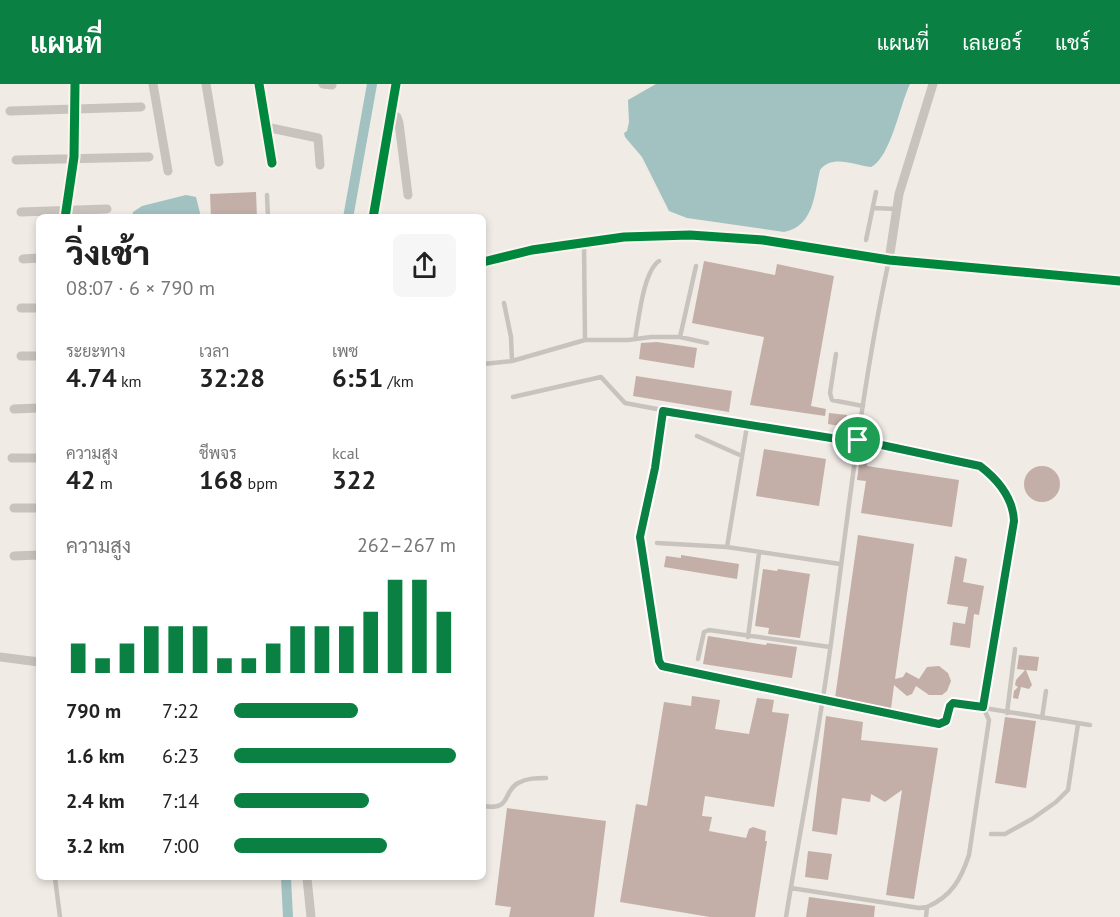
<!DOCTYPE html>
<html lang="th">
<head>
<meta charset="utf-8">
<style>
  body { margin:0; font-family:"PT Sans",Sarabun,sans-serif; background:#f6f6f6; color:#222; height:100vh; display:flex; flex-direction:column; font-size:22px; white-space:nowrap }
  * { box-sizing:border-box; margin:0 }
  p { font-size:20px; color:#767676 }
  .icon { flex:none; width:33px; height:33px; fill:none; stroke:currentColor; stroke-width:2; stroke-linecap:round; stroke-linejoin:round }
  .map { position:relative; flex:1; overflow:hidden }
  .drawer { position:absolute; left:36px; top:130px; width:450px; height:666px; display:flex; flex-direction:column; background:#fff; border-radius:9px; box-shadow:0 3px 9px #0003 }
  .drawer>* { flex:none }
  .pin { position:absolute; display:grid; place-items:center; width:51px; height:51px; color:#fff; margin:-26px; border:3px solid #fff; border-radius:50%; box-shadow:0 2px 6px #0007 }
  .round { display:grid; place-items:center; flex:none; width:63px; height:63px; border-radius:9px; background:#f6f6f6 }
  .headline { display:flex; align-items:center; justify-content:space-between; height:102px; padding:0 30px }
  h1 { font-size:33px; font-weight:800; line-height:45px }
  .metrics { display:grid; grid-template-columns:repeat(3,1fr); gap:9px; height:102px; padding:6px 30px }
  .metrics div { display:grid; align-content:center }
  .metrics b { font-size:26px; font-weight:800 }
  .metrics small { font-size:16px; font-weight:400 }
  .metrics p { font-size:16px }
  .chart { height:168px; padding:12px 30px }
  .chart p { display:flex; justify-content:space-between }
  .chart svg { width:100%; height:108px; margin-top:6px; stroke:#0b8043; stroke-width:6 }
  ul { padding:0 30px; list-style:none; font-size:20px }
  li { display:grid; grid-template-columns:96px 72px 1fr; align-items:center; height:45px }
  li i { height:15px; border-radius:8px; background:#0b8043 }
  header { display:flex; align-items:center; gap:36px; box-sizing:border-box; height:84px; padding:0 30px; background:#0b8043; color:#fff }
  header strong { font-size:28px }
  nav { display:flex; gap:33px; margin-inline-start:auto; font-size:21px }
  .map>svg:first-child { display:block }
</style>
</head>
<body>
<header>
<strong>แผนที่</strong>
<nav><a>แผนที่</a><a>เลเยอร์</a><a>แชร์</a></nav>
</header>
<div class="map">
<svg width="1120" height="833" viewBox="0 0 1120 833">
  <rect width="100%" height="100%" fill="#f0ebe5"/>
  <path fill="#a1c2c1" d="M656,0H910C900,20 891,73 871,83C854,81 832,70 820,86C814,111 814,142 784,148L687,134L669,127L642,73L625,53L624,49L627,47L629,38L628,16Z
    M186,111L196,113L201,133H132L133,128L142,122Z"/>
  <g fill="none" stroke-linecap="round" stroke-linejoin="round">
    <path stroke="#a1c2c1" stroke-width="10" d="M348,134L372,0
      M286,794L288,833"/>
  </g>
  <path fill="#c3afa7" d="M256,108L257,134H211L210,110Z
    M704,177L775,191L777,180L834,192L811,322L826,325L825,332L750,321L764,253L692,239Z
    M657,258L697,264L694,284L639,275L641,259Z
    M636,292L732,307L729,328L633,312Z
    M829,329L847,331L845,343L828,340Z
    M764,365L826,375L819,422L756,412Z
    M861,365L869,367L867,382L959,396L952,443L861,429L866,397L857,396Z
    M1024 400a18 18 0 1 1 36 0a18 18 0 1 1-36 0Z
    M858,451L914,460L895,595L903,593L906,588L919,595L927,583L939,582L948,589L951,597L947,607L942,611H929L916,602L912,610L907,612L894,601L891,625L835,614Z
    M681,471L739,480L737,495L664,483L666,472L681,474Z
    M955,472L967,475L963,498L984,502L979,531L974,530L970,564L950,561L953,538L965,540L968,523L947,520Z
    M763,485L777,487L778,485L810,490L800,554L768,550L769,544L755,542Z
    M708,552L766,561L767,559L797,563L792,594L703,580Z
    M1019,571L1039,573L1037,587L1026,586L1032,601L1029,605L1021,603L1018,615L1013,614L1014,607L1018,603L1015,601L1016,596L1025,586L1017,585Z
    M692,612L720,616L715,645L749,650L757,614L774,616L772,628L789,630L774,723L705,712L702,732L712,733L709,747L746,754L749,745L753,743L766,747L765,757H767L755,833H710L620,818L636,720L647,722L664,618L691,622Z
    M826,632L863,638L861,656L938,664L914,815L886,811L902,706L885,718L871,710L870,718L842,714L837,751L812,747Z
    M1005,633L1036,637L1026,704L995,699Z
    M507,724L606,737L594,833H509L511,823L495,821Z
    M808,767L832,770L828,796L805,793Z
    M809,813L875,822L874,833H806Z"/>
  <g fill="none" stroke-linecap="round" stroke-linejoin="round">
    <path stroke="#c9c3be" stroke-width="4.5" d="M267,111L268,134
      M873,124L896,125
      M866,156L876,108
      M584,159L585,256
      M504,219L511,253L512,277
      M680,253L696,182
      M635,255C639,235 643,188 659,177
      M836,270L830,309L832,316L863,322
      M483,280L512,277L585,256H628L651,253H680L707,259
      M513,313L601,293L625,319L731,339L856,358
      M663,327L655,384L640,453L659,577L662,582L939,640L946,637L950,622L953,619L1090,641
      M697,352L742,372
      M858,356L980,382L1001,403L1014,426V437L983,623L989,636L969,771C961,795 952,812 927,823L926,833
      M657,459L727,463L840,480
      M727,463L747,342
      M748,553L759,469
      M698,575L704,548L709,546L830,563
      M1007,629L1015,565
      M1042,634L1046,607
      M483,722C512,727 502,708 518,699C527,694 537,694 546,694
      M991,750H1005L1032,735L1056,718L1068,706L1078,640
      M55,794L60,833
      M791,804L919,824L927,823
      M786,833C802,734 822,635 834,536C850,415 863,296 889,176"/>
    <path stroke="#c9c3be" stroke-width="9" d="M153,0L168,87
      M206,0L219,78
      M259,0L272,79
      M323,0L332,1
      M10,27L141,23
      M391,29L397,33L399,39L408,111
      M266,43L318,54L320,81
      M16,76L149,73
      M21,128L107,125
      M65,134L74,73L75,0
      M373,134L396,0
      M23,175L39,174
      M889,176L899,110L933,0
      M483,178L532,166L624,153L690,151L763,156L889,176L1120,197
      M21,224H39
      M21,272H39
      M14,325L39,324
      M12,374H39
      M14,424H39
      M14,472L39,471
      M0,573L39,578
      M307,794L311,833"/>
    <defs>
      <path id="cycleway" d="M259,0L272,79
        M65,134L74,73L75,0
        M373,134L396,0
        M483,178L532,166L624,153L690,151L763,156L889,176L1120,197"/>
    </defs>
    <use href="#cycleway" stroke="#fbf5ee" stroke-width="13"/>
    <use href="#cycleway" stroke="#00873e" stroke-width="9"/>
  </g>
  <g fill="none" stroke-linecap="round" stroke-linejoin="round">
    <defs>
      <path id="route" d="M663,327L856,358L858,356L980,382C997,395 1013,414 1014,437L983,623L953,619L950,622L946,637L939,640L662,582L659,577L640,453L655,384Z"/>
    </defs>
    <use href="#route" stroke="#fff" stroke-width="12"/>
    <use href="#route" stroke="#0b8043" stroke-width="8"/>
  </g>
</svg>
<div class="pin" style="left:858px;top:356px;background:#1e9e55"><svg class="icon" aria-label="arrive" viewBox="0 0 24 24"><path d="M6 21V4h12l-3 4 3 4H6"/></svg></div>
<section class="drawer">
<div class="headline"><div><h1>วิ่งเช้า</h1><p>08:07 · 6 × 790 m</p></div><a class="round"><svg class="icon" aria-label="share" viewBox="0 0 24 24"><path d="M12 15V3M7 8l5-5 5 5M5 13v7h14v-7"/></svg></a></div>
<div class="metrics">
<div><p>ระยะทาง</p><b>4.74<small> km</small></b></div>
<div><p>เวลา</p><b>32:28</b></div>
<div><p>เพซ</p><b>6:51<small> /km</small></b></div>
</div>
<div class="metrics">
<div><p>ความสูง</p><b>42<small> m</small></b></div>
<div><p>ชีพจร</p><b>168<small> bpm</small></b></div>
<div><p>kcal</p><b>322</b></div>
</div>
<div class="chart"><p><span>ความสูง</span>262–267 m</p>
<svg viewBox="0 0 160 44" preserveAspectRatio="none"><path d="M5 44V32M15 44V38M25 44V32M35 44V25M45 44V25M55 44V25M65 44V38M75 44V38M85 44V32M95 44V25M105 44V25M115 44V25M125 44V19M135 44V6M145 44V6M155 44V19"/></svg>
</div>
<ul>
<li><b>790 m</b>7:22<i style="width:56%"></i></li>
<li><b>1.6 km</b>6:23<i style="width:100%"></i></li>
<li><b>2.4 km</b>7:14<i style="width:61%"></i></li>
<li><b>3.2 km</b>7:00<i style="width:69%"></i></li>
</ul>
</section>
</div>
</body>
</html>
